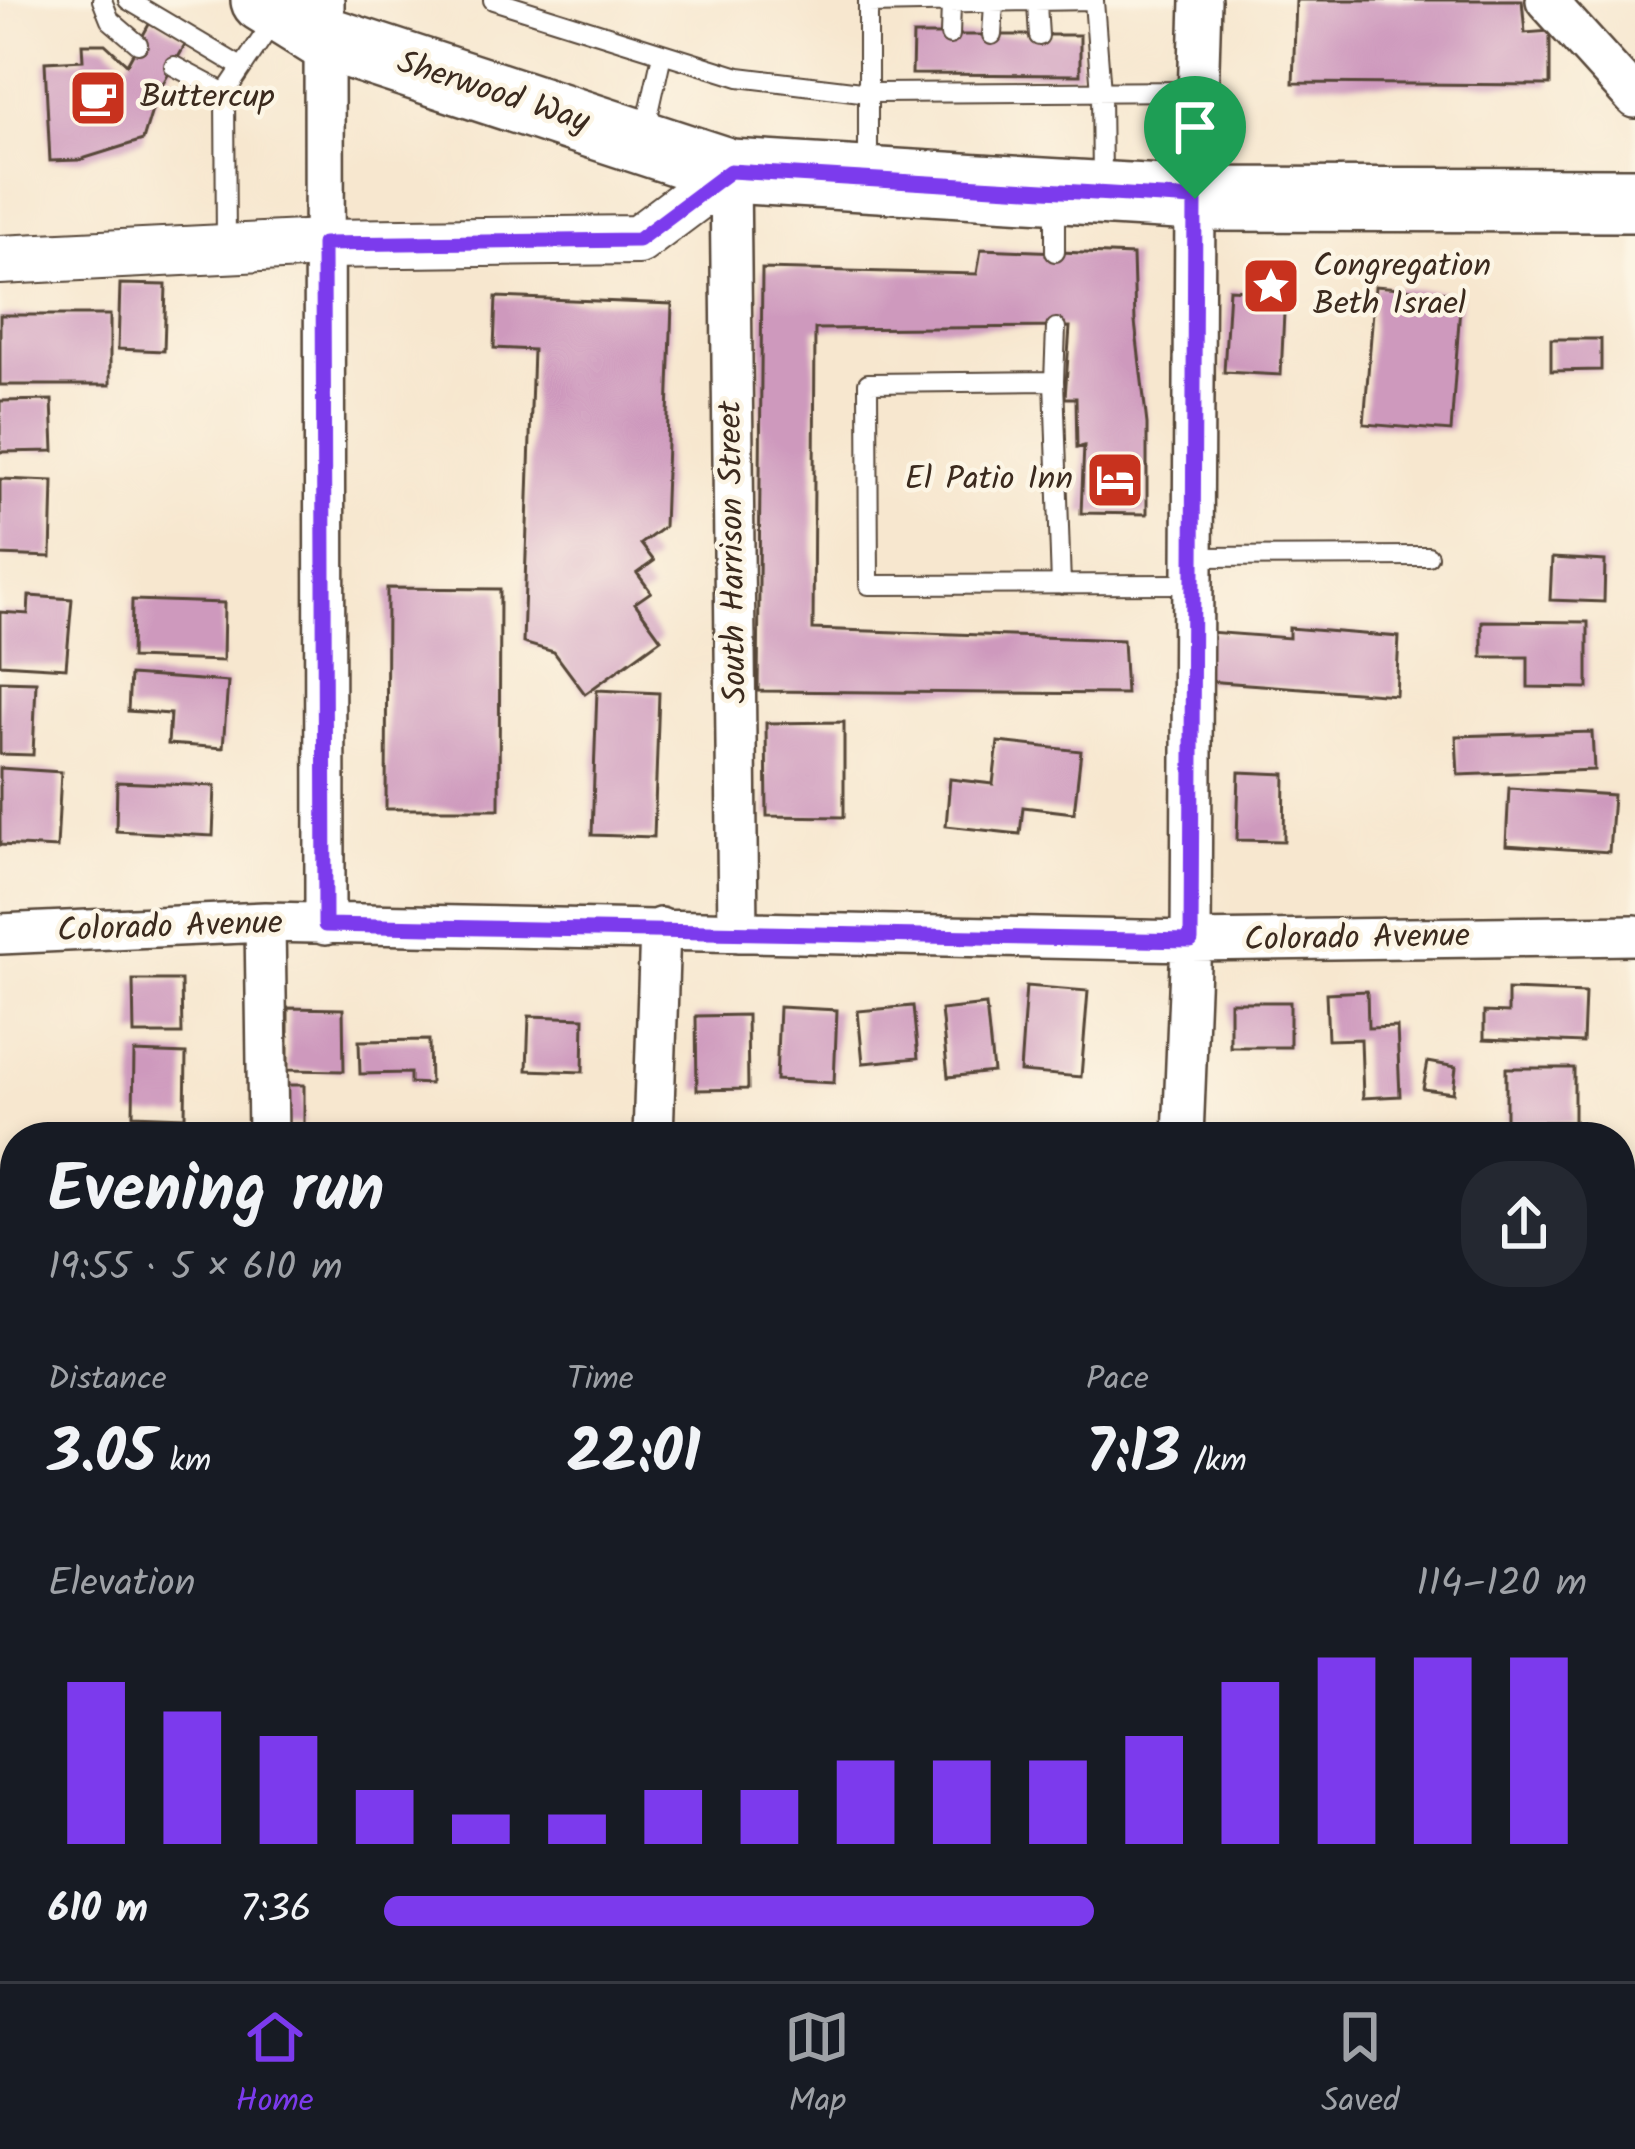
<!DOCTYPE html>
<html lang="en">
<head>
<meta charset="utf-8">
<style>
  body { margin:0; font-family:Kalam,sans-serif; background:#242831; color:#f1f3f6; height:100vh; display:flex; flex-direction:column; font-size:45px; white-space:nowrap }
  * { box-sizing:border-box; margin:0 }
  p { font-size:39px; color:#9ea1a6 }
  .icon { flex:none; width:66px; height:66px; fill:none; stroke:currentColor; stroke-width:2; stroke-linecap:round; stroke-linejoin:round }
  .map { position:relative; flex:1; overflow:hidden }
  .panel { position:absolute; left:0px; top:1122px; width:1635px; height:861px; display:flex; flex-direction:column; background:#171b24; border-radius:48px 48px 0 0; box-shadow:0 6px 18px #0003 }
  .panel>* { flex:none }
  .pin { position:absolute; display:grid; place-items:center; width:102px; height:102px; color:#fff; margin:-123px -51px; border-radius:50% 50% 50% 0; rotate:-45deg; box-shadow:0 0 12px #0007 }
  .pin .icon { rotate:45deg }
  .round { display:grid; place-items:center; flex:none; width:126px; height:126px; border-radius:48px; background:#242831 }
  .head { display:flex; align-items:center; justify-content:space-between; height:204px; padding:0 48px }
  h1 { font-size:66px; font-weight:600; line-height:90px }
  .metrics { display:grid; grid-template-columns:repeat(3,1fr); gap:18px; height:204px; padding:12px 48px }
  .metrics div { display:grid; align-content:center }
  .metrics b { font-size:60px; font-weight:600 }
  .metrics small { font-size:33px; font-weight:400 }
  .metrics p { font-size:33px }
  .chart { height:336px; padding:24px 48px }
  .chart p { display:flex; justify-content:space-between }
  .chart svg { width:100%; height:216px; margin-top:12px; stroke:#7c3aed; stroke-width:6 }
  ul { padding:0 48px; list-style:none; font-size:39px }
  li { display:grid; grid-template-columns:192px 144px 1fr; align-items:center; height:90px }
  li i { height:30px; border-radius:15px; background:#7c3aed }
  .menu { display:flex; justify-content:space-around; align-items:center; height:168px; border-top:3px solid #363941; background:#171b24; font-size:33px; color:#9ea1a6 }
  .menu a { display:grid; justify-items:center; gap:6px }
  .menu .on { color:#7c3aed }
  .map>svg:first-child { display:block }
</style>
</head>
<body>
<div class="map">
<svg width="1635" height="1981" viewBox="0 0 1635 1981">
  <rect width="100%" height="100%" fill="#fcf5e5"/>
  <filter id="ink" filterUnits="userSpaceOnUse"><feTurbulence type="fractalNoise" baseFrequency=".00833" numOctaves="2"/><feDisplacementMap in="SourceGraphic" scale="24" xChannelSelector="R" yChannelSelector="G"/><feConvolveMatrix kernelMatrix="1 2 1 2 8 2 1 2 1" color-interpolation-filters="sRGB"/></filter>
  <filter id="wash" filterUnits="userSpaceOnUse"><feTurbulence type="fractalNoise" baseFrequency=".004" numOctaves="4" result="noise"/><feDisplacementMap in="SourceGraphic" scale="48" xChannelSelector="R" yChannelSelector="G"/><feGaussianBlur stdDeviation="2.7" result="paint"/><feColorMatrix in="noise" values="0 0 0 0 0 0 0 0 0 0 0 0 0 0 0 0 0 1.4 0 .05"/><feComposite in="paint" operator="in"/></filter>
  <g filter="url(#wash)">
    <rect width="100%" height="100%" fill="#f7e7cf"/>
    <g id="blocks">
      <path fill="#ce99bd" d="M1296,0H1522L1525,33L1550,31V85L1293,83Z
        M152,19L188,40L157,94L143,140L79,160L50,161L45,62L83,60L82,44H105L127,64Z
        M913,35H1080V75L912,74Z
        M981,249L1133,255L1135,322L1147,424V514L1081,513L1084,446L1077,448L1076,398H1065L1070,327L815,329L813,629L1123,640L1126,694L758,691L762,269L977,274Z
        M120,284L166,285L164,351L118,349Z
        M1375,286L1461,293L1451,431L1364,424Z
        M1229,289L1285,292L1281,375L1224,372Z
        M496,297L672,304L664,527L641,544L654,561L637,573L651,592L635,603L661,639L585,694L554,652L523,643L533,350L494,348Z
        M0,315H110V385H0Z
        M1551,339H1601V370L1551,371Z
        M52,400L54,451L0,452V401Z
        M0,479L53,481L51,557L0,555Z
        M1552,558L1605,561L1604,602L1550,600Z
        M387,588L500,589L499,809H386Z
        M29,596L72,599L66,668L0,664V612L28,614Z
        M132,600L224,603L223,661L131,658Z
        M1482,621L1588,622V688L1528,687V657H1482Z
        M1289,628L1399,637L1396,695L1193,680L1196,631L1289,638Z
        M130,675L228,682L223,748L168,744L170,714L128,711Z
        M0,681L36,682L33,755L0,754Z
        M597,690L659,693L654,837L592,835Z
        M844,722V817L767,816L766,723Z
        M1592,732L1594,770L1458,775L1456,736Z
        M998,742L1081,751L1074,813L1023,807L1020,834L946,826L950,779L993,784Z
        M0,768L61,772L57,848L0,845Z
        M1239,772L1285,774L1284,841L1237,840Z
        M117,782L215,786L213,836L116,831Z
        M1509,788L1613,795L1609,852L1506,845Z
        M133,980H181L182,1034H134Z
        M1026,986L1088,991L1081,1077L1020,1072Z
        M1508,990L1585,993L1583,1043L1484,1039V1012L1508,1013Z
        M1367,991L1368,1028L1397,1027L1400,1096L1363,1098L1361,1039L1328,1040L1326,993Z
        M1230,1002H1290V1047H1230Z
        M986,1005L993,1072L948,1077L941,1010Z
        M913,1006L918,1058L863,1063L858,1011Z
        M779,1007L837,1010L834,1083L776,1080Z
        M288,1008L343,1009L344,1071L288,1070Z
        M747,1015L748,1089L697,1090L696,1016Z
        M529,1016L584,1018L583,1072L527,1070Z
        M429,1040L430,1084L410,1083V1073L360,1074L359,1041Z
        M134,1052L186,1054L185,1117L133,1115Z
        M1428,1062L1456,1067L1453,1093L1423,1089Z
        M1506,1068H1574V1122H1506Z
        M272,1085H304V1124L272,1125Z
        M4,1446H15V1493H5Z
        M110,1968H183V1981H109Z
        M348,1968H449V1981L348,1976Z
        M493,1968H559L560,1981H493Z
        M779,1968H826L825,1981H778Z
        M869,1968H919V1981H868Z
        M957,1968H1010L1009,1981H957Z
        M1043,1968H1106L1105,1981H1042Z
        M1270,1968H1317V1981H1270Z
        M1466,1971H1540V1981H1466Z"/>
    </g>
  </g>
  <g filter="url(#ink)">
    <use href="#blocks" fill-opacity="0" stroke="#574639" stroke-width="3"/>
    <g fill="none" stroke-linecap="round" stroke-linejoin="round">
      <defs>
        <path id="service" d="M102,0L110,20L138,44
          M128,0L241,67
          M493,0L739,77L869,93L1199,91
          M1094,1L1101,92L1102,181
          M868,4L1094,0
          M1037,4L1039,36
          M950,35L951,3
          M992,35L994,4
          M174,66L225,93L277,16
          M225,93L226,245
          M645,131L662,54
          M868,168V0
          M1055,252V202
          M1054,381L1056,328
          M1195,557L1428,556
          M1061,585L1054,381L868,383L869,585L1193,584"/>
        <path id="minor" d="M324,0L325,925
          M1546,0L1635,98
          M730,171L738,932
          M265,922L268,1137
          M0,934L265,922L1191,941L1635,935
          M653,1137L660,928
          M1183,1137L1191,941L1195,199L1201,0
          M1620,1346H1635
          M0,1397H15
          M0,1782H15
          M1620,1866L1635,1865
          M324,1981L325,1968
          M651,1981L652,1968
          M1187,1981V1968"/>
        <path id="tertiary" d="M0,260L323,244L638,240L730,171"/>
        <path id="primary" d="M263,0L324,38L730,171L1195,199L1635,200"/>
      </defs>
      <use href="#service" stroke="#574639" stroke-width="22"/>
      <use href="#minor" stroke="#574639" stroke-width="44"/>
      <use href="#tertiary" stroke="#574639" stroke-width="52"/>
      <use href="#primary" stroke="#574639" stroke-width="68"/>
      <use href="#service" stroke="#fff" stroke-width="18"/>
      <use href="#minor" stroke="#fff" stroke-width="39"/>
      <use href="#tertiary" stroke="#fff" stroke-width="48"/>
      <use href="#primary" stroke="#fff" stroke-width="63"/>
    </g>
  </g>
  <g fill="none" stroke-linecap="round" stroke-linejoin="round" filter="url(#ink)">
    <defs>
      <path id="route" d="M730,171L1195,199L1191,941L325,925L323,244L638,240Z"/>
    </defs>
    <use href="#route" stroke="#fff" stroke-width="24"/>
    <use href="#route" stroke="#7c3aed" stroke-width="15"/>
  </g>
  <defs>
    <symbol id="cafe-square" viewBox="-11 -11 22 22"><rect x="-9" y="-9" width="18" height="18" rx="4" fill="#c8321e" stroke="#fcf5e5"/><path d="M-5.5-4.5H6V0H3Q3 3.5 0 3.5H-2.5Q-5.5 3.5-5.5 0ZM3-3.2v2h1.7v-2ZM-6 4.5H4V6H-6Z" fill="#fff"/></symbol>
    <symbol id="sight-square" viewBox="-11 -11 22 22"><rect x="-9" y="-9" width="18" height="18" rx="4" fill="#c8321e" stroke="#fcf5e5"/><path d="M0-6L1.8-2.2L6-1.7L2.9 1.2L3.7 5.4L0 3.3L-3.7 5.4L-2.9 1.2L-6-1.7L-1.8-2.2Z" fill="#fff"/></symbol>
    <symbol id="hotel-square" viewBox="-11 -11 22 22"><rect x="-9" y="-9" width="18" height="18" rx="4" fill="#c8321e" stroke="#fcf5e5"/><path d="M-6-4.5h1.5V1H6V5H4.5V3h-9V5H-6ZM-4 0a1.8 1.8 0 1 1 3.6 0ZM.5 0V-2.5h3Q6-2.5 6 0Z" fill="#fff"/></symbol>
  </defs>
  <g fill-rule="evenodd">
    <use href="#cafe-square" x="65" y="65" width="66" height="66"/>
    <use href="#sight-square" x="1238" y="253" width="66" height="66"/>
    <use href="#hotel-square" x="1082" y="447" width="66" height="66"/>
  </g>
  <g text-anchor="middle" dominant-baseline="central" stroke-width="9" stroke-linejoin="round" paint-order="stroke">
    <g font-size="33" fill="#3b2a1e" stroke="#fcf5e5">
      <text transform="translate(493 93) rotate(18)">Sherwood Way</text>
      <text transform="translate(734 552) rotate(-91)">South Harrison Street</text>
      <text transform="translate(170 928) rotate(-2)">Colorado Avenue</text>
      <text transform="translate(1357 939) rotate(-1)">Colorado Avenue</text>
    </g>
    <g font-size="33" fill="#3b2a1e" stroke="#fcf5e5" text-anchor="start">
      <text x="140" y="98">Buttercup</text>
      <text x="1313" y="267">Congregation<tspan x="1313" dy="38">Beth Israel</tspan></text>
      <text x="1073" y="480" text-anchor="end">El Patio Inn</text>
    </g>
  </g>
</svg>
<div class="pin" style="left:1195px;top:199px;background:#1e9e55"><svg class="icon" aria-label="arrive" viewBox="0 0 24 24"><path d="M6 21V4h12l-3 4 3 4H6"/></svg></div>
<section class="panel">
<div class="head"><div><h1>Evening run</h1><p>19:55 · 5 × 610 m</p></div><a class="round"><svg class="icon" aria-label="share" viewBox="0 0 24 24"><path d="M12 15V3M7 8l5-5 5 5M5 13v7h14v-7"/></svg></a></div>
<div class="metrics">
<div><p>Distance</p><b>3.05<small> km</small></b></div>
<div><p>Time</p><b>22:01</b></div>
<div><p>Pace</p><b>7:13<small> /km</small></b></div>
</div>
<div class="chart"><p><span>Elevation</span>114–120 m</p>
<svg viewBox="0 0 160 44" preserveAspectRatio="none"><path d="M5 44V11M15 44V17M25 44V22M35 44V33M45 44V38M55 44V38M65 44V33M75 44V33M85 44V27M95 44V27M105 44V27M115 44V22M125 44V11M135 44V6M145 44V6M155 44V6"/></svg>
</div>
<ul>
<li><b>610 m</b>7:36<i style="width:59%"></i></li>
</ul>
</section>
</div>
<nav class="menu">
<a class="on"><svg class="icon" aria-label="home" viewBox="0 0 24 24"><path d="M3 11l9-7 9 7M6 9v11h12V9"/></svg>Home</a>
<a><svg class="icon" aria-label="map" viewBox="0 0 24 24"><path d="M3 6l6-2 6 2 6-2v14l-6 2-6-2-6 2zM9 4v14M15 6v14"/></svg>Map</a>
<a><svg class="icon" aria-label="saved" viewBox="0 0 24 24"><path d="M7 4h10v16l-5-4-5 4z"/></svg>Saved</a>
</nav>
</body>
</html>
